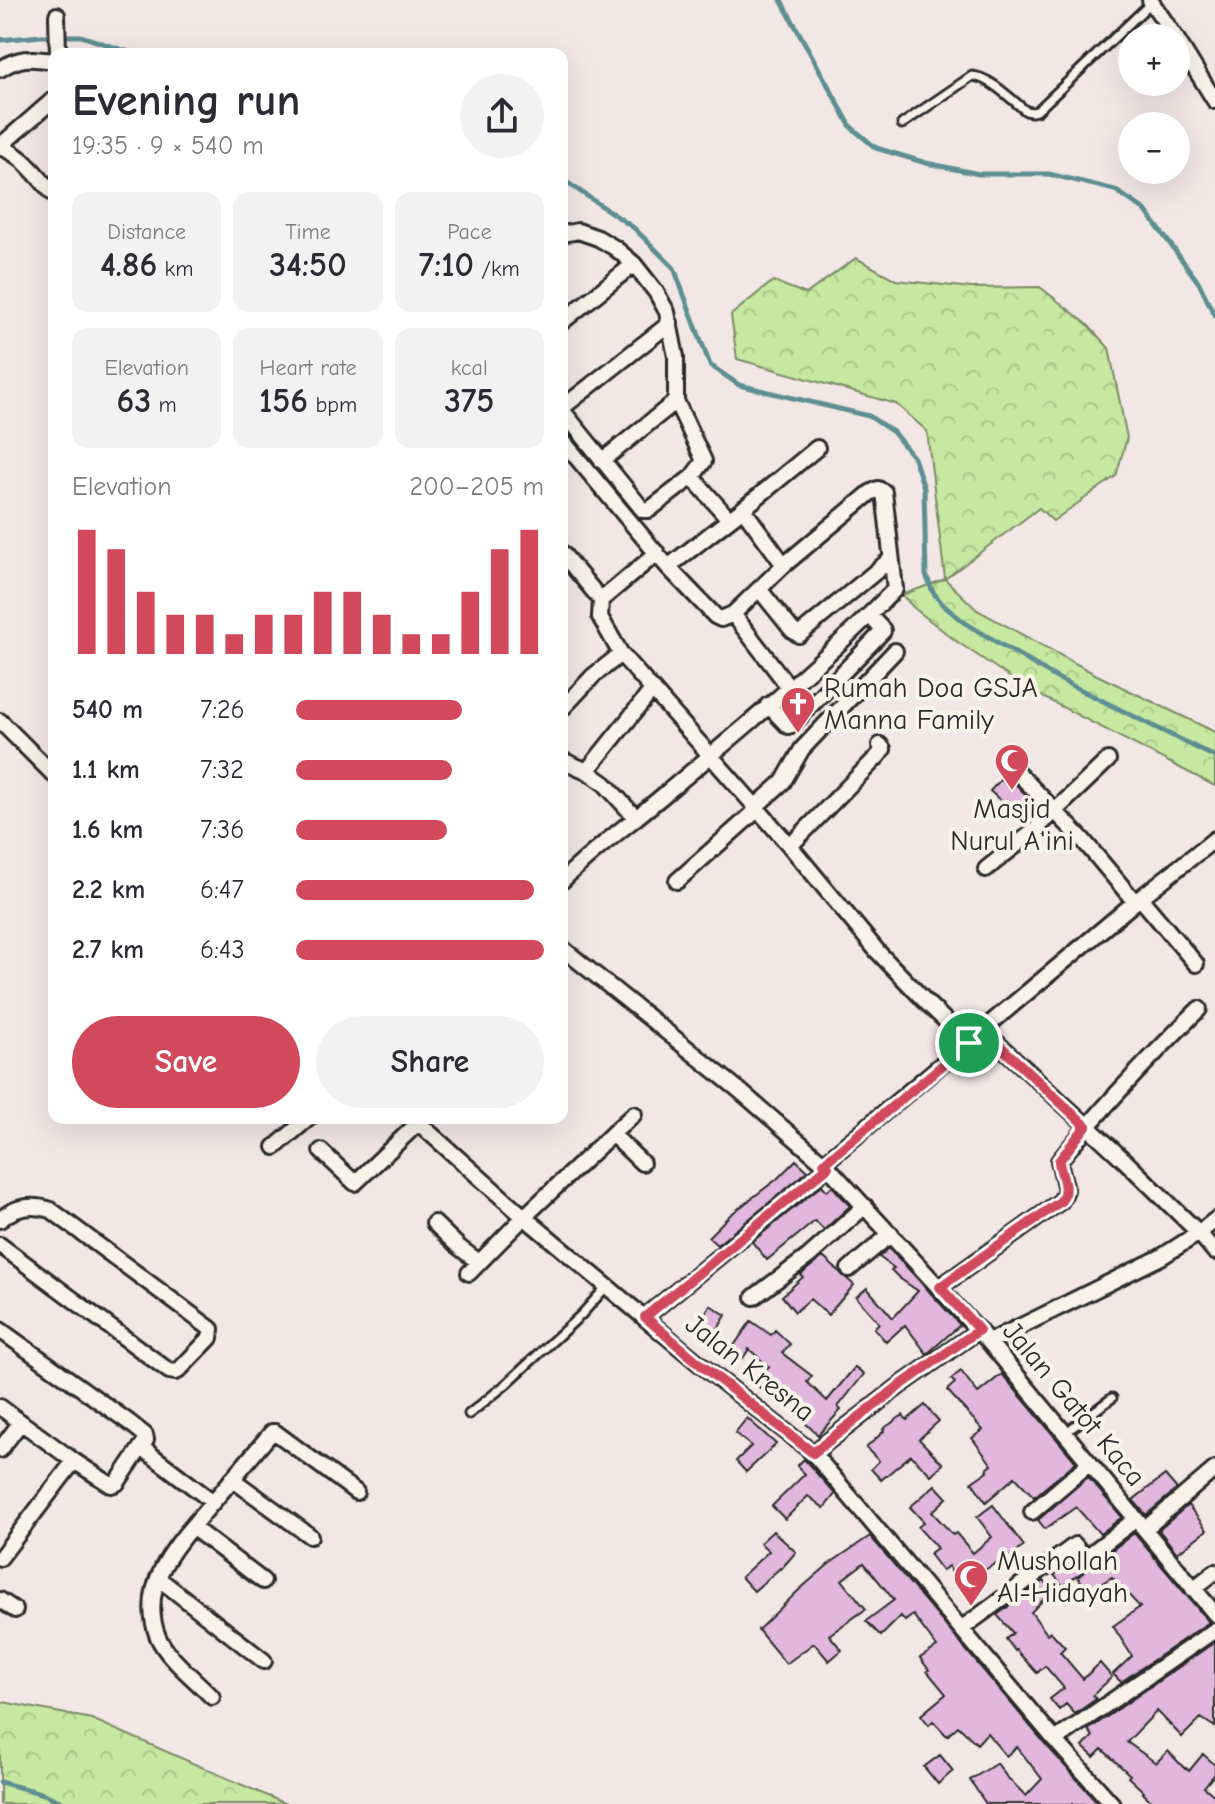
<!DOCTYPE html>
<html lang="en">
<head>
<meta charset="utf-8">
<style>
  body { margin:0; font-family:"Comic Neue",sans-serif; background:#f2f2f3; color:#2b2b33; height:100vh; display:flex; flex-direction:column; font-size:30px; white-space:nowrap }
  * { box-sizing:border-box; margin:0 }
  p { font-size:26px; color:#7c7c81 }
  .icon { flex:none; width:44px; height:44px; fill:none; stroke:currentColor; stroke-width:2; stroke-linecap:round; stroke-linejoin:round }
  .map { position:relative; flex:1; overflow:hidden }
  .panel { position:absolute; left:48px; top:48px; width:520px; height:1076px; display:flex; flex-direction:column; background:#fff; border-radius:16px; box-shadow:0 8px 32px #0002 }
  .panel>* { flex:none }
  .tools { position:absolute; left:1118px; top:24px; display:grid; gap:16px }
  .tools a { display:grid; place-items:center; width:72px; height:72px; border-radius:50%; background:#fff; box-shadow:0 8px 32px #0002; font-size:40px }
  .pin { position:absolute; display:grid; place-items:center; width:68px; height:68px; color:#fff; margin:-34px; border:4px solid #fff; border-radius:50%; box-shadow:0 2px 8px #0007 }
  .round { display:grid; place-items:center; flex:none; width:84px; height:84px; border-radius:42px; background:#f2f2f3 }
  .head { display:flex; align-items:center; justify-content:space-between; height:136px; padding:0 24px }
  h1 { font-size:44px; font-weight:800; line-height:60px }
  .metrics { display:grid; grid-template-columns:repeat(3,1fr); gap:12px; height:136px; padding:8px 24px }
  .metrics div { display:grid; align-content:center; border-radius:16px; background:#f2f2f3; text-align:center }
  .metrics b { font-size:34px; font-weight:800 }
  .metrics small { font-size:22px; font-weight:400 }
  .metrics p { font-size:22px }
  .chart { height:224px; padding:16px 24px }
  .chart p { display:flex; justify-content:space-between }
  .chart svg { width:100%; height:144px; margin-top:8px; stroke:#d1495b; stroke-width:6 }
  .cta { display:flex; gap:16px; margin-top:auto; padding:16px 24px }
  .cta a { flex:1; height:92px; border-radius:48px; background:#d1495b; color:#fff; font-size:32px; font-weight:800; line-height:92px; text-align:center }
  .cta a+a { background:#f2f2f3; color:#2b2b33 }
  ul { padding:0 24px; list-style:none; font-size:26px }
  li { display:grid; grid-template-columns:128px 96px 1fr; align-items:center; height:60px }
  li i { height:20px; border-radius:10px; background:#d1495b }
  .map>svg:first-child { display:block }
</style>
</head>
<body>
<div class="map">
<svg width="1215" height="1804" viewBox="0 0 1215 1804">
  <defs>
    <pattern id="forest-crowns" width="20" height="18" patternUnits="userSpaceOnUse" patternTransform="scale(2)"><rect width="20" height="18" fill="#c7e8a0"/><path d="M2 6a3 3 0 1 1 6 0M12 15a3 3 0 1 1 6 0" fill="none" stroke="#abc78a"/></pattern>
  </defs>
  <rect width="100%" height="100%" fill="#f3e7e6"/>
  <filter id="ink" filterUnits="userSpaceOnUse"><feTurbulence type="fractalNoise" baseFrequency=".0125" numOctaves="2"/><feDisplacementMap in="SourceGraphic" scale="16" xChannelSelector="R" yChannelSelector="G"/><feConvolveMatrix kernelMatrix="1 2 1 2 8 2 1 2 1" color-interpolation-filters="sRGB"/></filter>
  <g filter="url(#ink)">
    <path fill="url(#forest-crowns)" stroke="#798a66" stroke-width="2" d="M856,258L896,280L972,288L1040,287L1087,324L1109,348L1127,438L1116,476L1053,521L1039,508L945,579L977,610L1095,674L1215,732V786L1029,690L956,641L914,608L902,595L945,579L927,431L896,404L737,359L731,315L773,281L806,294Z
      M3,1702L92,1719L286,1804H0V1710Z"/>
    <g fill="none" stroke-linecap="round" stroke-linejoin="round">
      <path stroke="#5d8e91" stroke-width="5" d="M781,0L851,127L876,148L926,163L979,174H1049L1115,190L1145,210L1199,283L1215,316
        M0,40L41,36H81L135,54
        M562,179L634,228L674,268L710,365L739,385L869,416L893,432L914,458L924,488L926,575L933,592L943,605L965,623L1055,677L1215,757
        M0,1782L44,1794L66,1804"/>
    </g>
    <path fill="#e1b7dd" stroke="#2b2b2b" stroke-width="2" d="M1006,774L1029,798L1014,813L990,791Z
      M796,1160L808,1171L717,1245L708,1237L730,1215L777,1179Z
      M822,1185L827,1191L832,1186L850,1206L824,1230L815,1221L767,1260L752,1242Z
      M889,1248L960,1325L927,1354L905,1325L886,1342L874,1328L879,1323L856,1297L867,1288L893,1318L918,1291L899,1278L891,1270L894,1268L879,1257Z
      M823,1257L854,1285L828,1315L810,1299L795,1312L782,1296L803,1277L801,1275L806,1270Z
      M710,1305L726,1315L715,1334L699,1324Z
      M751,1321L771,1335L775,1330L790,1344L782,1353L812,1376L807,1382L827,1401L855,1367L864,1374L838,1407L841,1410L818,1435L802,1420L808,1413L780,1384L769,1396L757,1385V1380L769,1367L749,1349L743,1358L731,1350Z
      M961,1371L978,1393L1002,1374L1076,1462L1034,1497L1015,1477L986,1502L972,1482L988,1471L987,1469L992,1465L972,1438L983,1430L947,1390L955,1383L951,1379Z
      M925,1405L939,1421L919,1439L943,1464L931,1475L911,1455L881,1480L871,1469L879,1461L866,1448L884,1431L883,1429L903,1415L907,1420Z
      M747,1418L776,1444L746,1472L736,1461L751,1446L735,1433Z
      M804,1459L835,1494L824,1508L808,1496L785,1519L772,1506L805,1474L797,1466Z
      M1165,1475L1177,1489L1146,1515L1133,1500Z
      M1088,1477L1122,1517L1100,1534L1076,1507L1045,1529L1038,1520Z
      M935,1485L947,1498L932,1512L953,1535L956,1533L973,1553L992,1537L977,1517L993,1505L1024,1546L1003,1562L1001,1560L960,1585L948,1566L942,1571L929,1554L937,1548L918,1527L924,1522L910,1507Z
      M1188,1505L1207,1530L1177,1553L1159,1530Z
      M773,1531L796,1552L781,1569L780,1568L754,1591L741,1577L769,1551L760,1543Z
      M1134,1533L1209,1622L1121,1682L1113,1674L1132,1656L1113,1626L1140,1607L1112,1577L1088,1592L1078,1577Z
      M870,1536L1047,1746L1099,1804H986L970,1780L997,1763L1006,1776L1026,1796L1042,1779L1017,1747L1006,1756L987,1733L977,1744L958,1726L947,1736L933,1721L929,1725L921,1715L946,1694L927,1671L929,1670L920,1658L937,1647L913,1615L905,1621L901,1616L881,1636L866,1621L894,1600L864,1563L842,1580L866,1609L829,1635L842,1650L829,1661L814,1643L786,1664L758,1630L799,1590L829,1564Z
      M1074,1560L1085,1570L1063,1586L1054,1575Z
      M1044,1581L1053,1590L1031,1612L1047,1634L1050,1631L1065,1647L1060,1652L1083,1679L1100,1663L1112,1677L1093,1695L1096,1699L1075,1714L1066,1704L1059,1710L1050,1699L1064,1688L1045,1666L1037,1673L1016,1650L1015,1651L1006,1639L1013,1633L997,1615Z
      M1215,1642V1727L1201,1718L1182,1737L1157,1711L1127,1742L1156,1763L1168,1751L1185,1769L1186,1768L1189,1771L1203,1754L1215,1765V1774L1204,1787L1215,1796V1804H1154L1143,1793L1144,1792L1128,1777L1130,1775L1102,1749L1094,1757L1083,1747L1093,1736L1088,1730Z
      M940,1755L953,1771L938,1784L924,1767Z"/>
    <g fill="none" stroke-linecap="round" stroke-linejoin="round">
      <defs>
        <path id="service" d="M902,124L972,76C990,77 1012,100 1026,111L1032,112L1037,111L1152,2
          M469,1414L504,1386L582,1314L607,1286
          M1065,1433L1112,1398"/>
        <path id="minor" d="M1150,0L1176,38
          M57,15L58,54
          M1176,38L1215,101
          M0,69C21,56 30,58 54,61
          M0,146L54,99
          M0,147C25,156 36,176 54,194
          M562,234L578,231L598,238L615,248L634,264L656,292L667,312L676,357V401L704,461L692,477
          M562,322L634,264
          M562,408L670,323
          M562,410L643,510H649L692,477L729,519
          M562,440L668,567L715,616L721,619L733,614L784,565L870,493L878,489L884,492L895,589C824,662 743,728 665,794C631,823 594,849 562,881
          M602,461L676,401
          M743,509L817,448
          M562,553L601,600L600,617L621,654L790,846L878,952L928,1004L969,1043
          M668,567L743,509L784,565
          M759,589L792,630L799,635L891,559
          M601,600L657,553
          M733,614L789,687
          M768,705L788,726L792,725L883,631V630L869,615
          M562,709L593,676L621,654
          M0,721L54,775
          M562,760L587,771L605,784L636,818
          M1015,770L1083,840L1135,902
          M587,771L653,689
          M755,807L783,782L802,749L895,651
          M790,846L879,755L883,749L880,745
          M986,869L1034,831L1108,760
          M677,881L757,810
          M1141,899L1196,964
          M562,948L739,1090L828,1167L989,1342L1215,1614
          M984,1031L1124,1160L1199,1233L1215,1252
          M413,1118L524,1217L701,1365L813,1453L1055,1740L1112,1804
          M612,1134L634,1114
          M275,1147L309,1118
          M321,1151L355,1183L418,1123
          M824,1163L1135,902L1215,839
          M0,1220C15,1206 32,1204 51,1210L211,1329L210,1338L178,1371L175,1372L169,1371L0,1245
          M434,1223L460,1248L479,1262
          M849,1269L891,1234
          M469,1273L524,1217L612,1134L642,1163
          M940,1287L1061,1201L1066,1190L1059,1161C1102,1107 1150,1057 1199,1009
          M754,1297L809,1256L865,1206
          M645,1317L828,1167
          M0,1330L130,1423L145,1435L146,1440L117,1483L111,1485L74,1461L0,1407
          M989,1342L1161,1257L1199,1233L1215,1220
          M141,1447L213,1502L272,1432H275L356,1492
          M0,1450L21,1422
          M813,1453L898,1387L979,1330
          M232,1479L310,1536
          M1032,1512L1090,1463
          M192,1527L263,1581
          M1145,1529L1215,1469
          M0,1558L74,1461
          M158,1578L264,1661
          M1193,1589L1215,1572
          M0,1600L15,1610
          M961,1629L1075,1545L1085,1558L1136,1519
          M212,1697C196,1680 167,1658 158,1637C136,1582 181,1540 213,1502
          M1055,1740L1215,1630"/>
      </defs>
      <use href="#service" stroke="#2b2b2b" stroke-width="13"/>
      <use href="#minor" stroke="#2b2b2b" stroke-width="20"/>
      <use href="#service" stroke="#f7f3e8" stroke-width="7"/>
      <use href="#minor" stroke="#f7f3e8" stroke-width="14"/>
    </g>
  </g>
  <g fill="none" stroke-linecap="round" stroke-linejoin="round" filter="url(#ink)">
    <defs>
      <path id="route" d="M984,1031L1086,1126L1059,1161C1060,1175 1070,1187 1061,1201L940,1287L979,1330L898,1387L813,1453L701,1365L645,1317L828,1167L824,1163Z"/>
    </defs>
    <use href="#route" stroke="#fff" stroke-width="16"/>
    <use href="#route" stroke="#d1495b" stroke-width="10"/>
  </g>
  <defs>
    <symbol id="church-pin" viewBox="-11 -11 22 30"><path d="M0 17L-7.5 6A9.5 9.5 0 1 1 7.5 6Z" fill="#d1495b" stroke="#f7f3e8"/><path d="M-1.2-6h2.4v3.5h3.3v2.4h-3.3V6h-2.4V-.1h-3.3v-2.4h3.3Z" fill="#fff"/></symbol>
    <symbol id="mosque-pin" viewBox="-11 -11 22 30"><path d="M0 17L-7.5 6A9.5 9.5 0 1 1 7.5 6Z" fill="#d1495b" stroke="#f7f3e8"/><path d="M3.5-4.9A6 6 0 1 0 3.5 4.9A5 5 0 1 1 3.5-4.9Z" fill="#fff"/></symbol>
  </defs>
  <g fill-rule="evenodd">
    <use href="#church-pin" x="778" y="684" width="40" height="54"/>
    <use href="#mosque-pin" x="992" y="741" width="40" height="54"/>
    <use href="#mosque-pin" x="951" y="1557" width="40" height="54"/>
  </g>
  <g text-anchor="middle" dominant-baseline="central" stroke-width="8" stroke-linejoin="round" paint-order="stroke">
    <g font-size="28" fill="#2b2b2b" stroke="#f7f3e8" text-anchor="start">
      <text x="824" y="688">Rumah Doa GSJA<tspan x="824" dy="32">Manna Family</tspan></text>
      <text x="1012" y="809" text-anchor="middle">Masjid<tspan x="1012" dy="32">Nurul A'ini</tspan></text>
      <text x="997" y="1561">Mushollah<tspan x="997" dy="32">Al-Hidayah</tspan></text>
    </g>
    <g font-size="28" fill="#2b2b2b" stroke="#f7f3e8">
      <text transform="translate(750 1368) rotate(38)">Jalan Kresna</text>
      <text transform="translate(1074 1404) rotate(50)">Jalan Gatot Kaca</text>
    </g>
  </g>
</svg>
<div class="tools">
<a>+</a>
<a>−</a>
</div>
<div class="pin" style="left:969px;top:1043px;background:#1e9e55"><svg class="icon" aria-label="arrive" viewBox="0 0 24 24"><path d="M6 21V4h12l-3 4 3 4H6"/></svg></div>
<section class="panel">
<div class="head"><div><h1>Evening run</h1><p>19:35 · 9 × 540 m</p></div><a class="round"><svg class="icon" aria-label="share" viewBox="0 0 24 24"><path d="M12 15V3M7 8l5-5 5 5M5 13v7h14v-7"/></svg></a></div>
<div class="metrics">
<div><p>Distance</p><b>4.86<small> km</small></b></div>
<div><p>Time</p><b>34:50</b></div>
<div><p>Pace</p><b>7:10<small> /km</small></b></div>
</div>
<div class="metrics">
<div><p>Elevation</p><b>63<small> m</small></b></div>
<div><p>Heart rate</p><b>156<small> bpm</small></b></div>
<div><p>kcal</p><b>375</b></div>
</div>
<div class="chart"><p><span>Elevation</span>200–205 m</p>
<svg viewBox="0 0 160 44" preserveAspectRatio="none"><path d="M5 44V6M15 44V12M25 44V25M35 44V32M45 44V32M55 44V38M65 44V32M75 44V32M85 44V25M95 44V25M105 44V32M115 44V38M125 44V38M135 44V25M145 44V12M155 44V6"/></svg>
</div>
<ul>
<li><b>540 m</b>7:26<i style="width:67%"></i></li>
<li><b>1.1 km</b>7:32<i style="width:63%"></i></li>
<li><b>1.6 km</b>7:36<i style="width:61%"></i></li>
<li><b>2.2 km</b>6:47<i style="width:96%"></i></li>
<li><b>2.7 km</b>6:43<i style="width:100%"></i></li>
</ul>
<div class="cta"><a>Save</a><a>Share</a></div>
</section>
</div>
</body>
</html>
